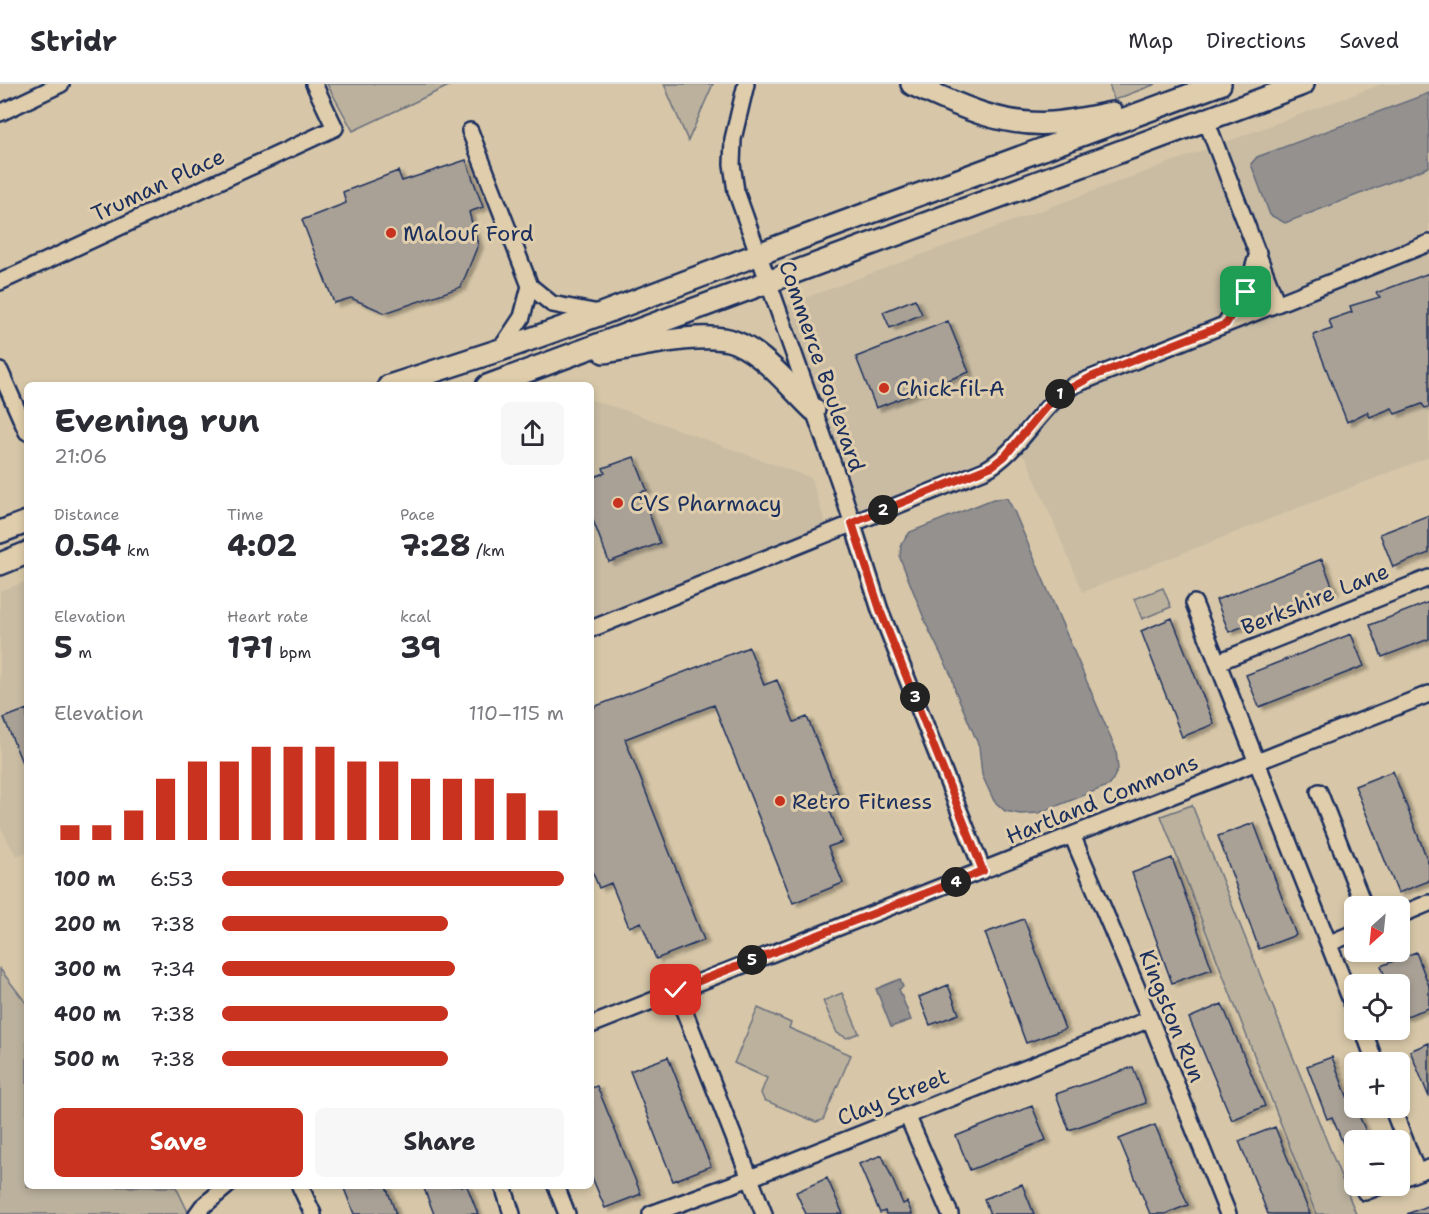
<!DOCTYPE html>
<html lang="en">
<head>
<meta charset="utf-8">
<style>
  body { margin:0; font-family:"Shantell Sans",sans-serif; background:#f7f7f7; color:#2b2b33; height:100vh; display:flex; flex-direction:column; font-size:22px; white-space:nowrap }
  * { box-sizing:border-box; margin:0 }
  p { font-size:20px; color:#7c7c81 }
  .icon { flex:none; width:33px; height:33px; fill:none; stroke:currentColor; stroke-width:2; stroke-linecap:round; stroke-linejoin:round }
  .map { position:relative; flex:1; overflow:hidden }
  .panel { position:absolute; left:24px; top:298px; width:570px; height:807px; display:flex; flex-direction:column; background:#fff; border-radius:9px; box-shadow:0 3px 9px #0003 }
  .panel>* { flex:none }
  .needle { width:39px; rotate:207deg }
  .buttons { position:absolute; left:1344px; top:812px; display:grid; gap:12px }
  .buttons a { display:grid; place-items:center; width:66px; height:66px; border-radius:9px; background:#fff; box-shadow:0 3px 9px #0003; font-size:30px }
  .pin { position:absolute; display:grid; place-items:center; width:51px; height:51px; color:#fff; margin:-26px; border-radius:12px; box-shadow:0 3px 9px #0006 }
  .km { position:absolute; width:30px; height:30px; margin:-15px; border-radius:50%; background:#222; color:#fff; font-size:16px; line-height:30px; text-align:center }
  .round { display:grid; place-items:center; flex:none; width:63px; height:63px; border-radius:9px; background:#f7f7f7 }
  .head { display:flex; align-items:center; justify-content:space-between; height:102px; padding:0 30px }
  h1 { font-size:33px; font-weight:700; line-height:45px }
  .stats { display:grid; grid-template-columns:repeat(3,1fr); gap:9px; height:102px; padding:6px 30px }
  .stats div { display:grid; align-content:center }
  .stats b { font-size:30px; font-weight:700 }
  .stats small { font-size:16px; font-weight:400 }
  .stats p { font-size:16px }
  .chart { height:168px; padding:12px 30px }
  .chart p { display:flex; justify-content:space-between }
  .chart svg { width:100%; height:108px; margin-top:6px; stroke:#c8321e; stroke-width:6 }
  .action { display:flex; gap:12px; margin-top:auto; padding:12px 30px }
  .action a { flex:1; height:69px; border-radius:9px; background:#c8321e; color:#fff; font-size:24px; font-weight:700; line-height:69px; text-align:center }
  .action a+a { background:#f7f7f7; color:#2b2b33 }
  ul { padding:0 30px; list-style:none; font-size:20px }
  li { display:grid; grid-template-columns:96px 72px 1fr; align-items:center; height:45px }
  li i { height:15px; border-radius:8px; background:#c8321e }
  header { display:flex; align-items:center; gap:36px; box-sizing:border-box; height:84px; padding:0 30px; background:#fff; border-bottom:2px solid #e1e1e2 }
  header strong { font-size:28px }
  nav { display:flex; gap:33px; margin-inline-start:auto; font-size:21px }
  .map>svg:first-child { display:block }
</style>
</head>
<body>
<header>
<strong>Stridr</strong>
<nav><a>Map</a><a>Directions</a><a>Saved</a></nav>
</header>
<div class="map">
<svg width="1429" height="1130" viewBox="0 0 1429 1130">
  <defs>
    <filter id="shadow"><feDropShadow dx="5" dy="3" stdDeviation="1.5" flood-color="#0004"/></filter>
  </defs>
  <rect width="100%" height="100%" fill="#d7c7a8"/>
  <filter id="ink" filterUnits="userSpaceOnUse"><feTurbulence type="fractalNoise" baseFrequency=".0167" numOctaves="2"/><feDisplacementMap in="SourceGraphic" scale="12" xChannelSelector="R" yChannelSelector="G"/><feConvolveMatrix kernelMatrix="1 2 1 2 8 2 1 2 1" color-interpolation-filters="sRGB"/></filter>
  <g filter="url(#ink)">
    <path fill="#c9bca3" d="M1382,0H1429V373L1083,508L1026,374L1012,366L852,439L778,224Z
      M591,316L630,328L811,394L829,449L591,543Z
      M27,497V768L16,772L0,742V507Z"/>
    <path fill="#bbb19d" stroke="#6b707e" stroke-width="1.5" d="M327,0H453L353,47Z
      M664,0H713L688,57Z
      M1109,0H1156L1114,16Z
      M1163,504L1171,523L1142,535L1134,515Z
      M1192,721L1356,1130H1316L1161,732Z
      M0,885L27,920V1102L176,1103L189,1130H0Z
      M842,909L859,949L847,954L837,949L823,917Z
      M758,924L791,939L789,944L851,971L823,1036L816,1038L764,1016L761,1009L767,994L734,979Z"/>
    <path fill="#94918e" stroke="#646a7b" stroke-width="1.5" d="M1429,9V83L1285,139L1270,131L1251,80L1257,73Z
      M1007,414L1014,427L1116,666L1118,685L1110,701L1039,729L1020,730L1005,727L994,717L982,691L979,662L955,606L952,593L927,542L900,474L901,460L910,448L993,415Z
      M900,895L903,903L899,905L911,936L891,943L876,905Z"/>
    <path fill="#a9a196" stroke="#1b2f5e" stroke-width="1.5" filter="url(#shadow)" d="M466,76L483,123L469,128L478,161L461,203L385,229L351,214L334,219L302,136L346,119L343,108L398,87L402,97Z
      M1429,189V323L1425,324L1422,320L1395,330L1392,324L1370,333L1367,328L1347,338L1313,251L1332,245L1329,236L1352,228L1350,222L1380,213L1376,209Z
      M915,215L922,230L890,244L883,228Z
      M948,237L969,288L876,324L856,273Z
      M634,373L647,406L641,408L660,459L609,478L591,431V394L605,389L603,384Z
      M1429,431V469L1393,483L1380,450Z
      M1322,475L1334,507L1229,548L1216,516Z
      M1429,518V555L1382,573L1370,541Z
      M1172,534L1214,640L1182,653L1141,547Z
      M1351,550L1364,582L1259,623L1246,591Z
      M749,563L764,601L777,596L794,638L807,633L838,709L825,714L842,758L828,763L843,799L793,819L714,621L625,655L704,856L656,875L641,838L629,843L611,799L599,804L591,784V624Z
      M27,625V691L4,634Z
      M1393,687L1429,780V797L1398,809L1355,702Z
      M1254,739L1296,851L1259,865L1218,752Z
      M1172,774L1212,885L1172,899L1132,789Z
      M1024,835L1065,945L1026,959L985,849Z
      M1416,868L1429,902V924L1401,934L1400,900H1388L1381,882Z
      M948,901L959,930L930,941L919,913Z
      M1222,920L1265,1022L1232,1036L1189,934Z
      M1429,959V1013L1410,967Z
      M668,973L711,1082L673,1097L630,987Z
      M1332,973L1352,1025L1355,1023L1370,1056H1354V1086L1332,1033L1327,1035L1307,982Z
      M1133,983L1146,1019L1069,1046L1056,1010Z
      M597,1002L641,1110L605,1124L591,1091V1004Z
      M1032,1022L1046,1056L970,1086L956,1052Z
      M1155,1041L1188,1121L1165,1130H1150L1119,1055Z
      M1275,1043L1310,1130H1268L1239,1057Z
      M882,1071L903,1120L907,1118L912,1130H886L885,1127L880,1129L859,1080Z
      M827,1094L843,1130H806L796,1108Z
      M1022,1100L1034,1130H990L984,1115Z
      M343,1102H386L396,1130H354Z
      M423,1102H467L478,1130H434Z
      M1429,1121V1130H1407Z"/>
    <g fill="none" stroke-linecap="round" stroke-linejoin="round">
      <defs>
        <path id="minor" d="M746,0L733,55L732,80L736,107L839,397L880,526L983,787
          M0,29L61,0
          M1206,36L1277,220
          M470,47L530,202L552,220L599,229
          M0,198L335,44L314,0
          M1225,240L1246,208L1258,169
          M500,266L522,233L530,202
          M0,287L27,348
          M1194,519L1354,924
          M591,545L985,386C1022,366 1038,323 1074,301L1429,159
          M1218,578L1429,494
          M1319,708L1364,822
          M1072,751L1150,935L1228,1130
          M1400,831L1429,819
          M1330,859L1354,849
          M676,906L764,1130
          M591,941L1429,610
          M1363,945L1375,978
          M1392,1023L1417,1088
          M907,1031L950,1130
          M1400,1095L1429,1084
          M300,1102L313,1130
          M503,1102L512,1130
          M556,1102L567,1130
          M1365,1108L1383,1101
          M197,1130L202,1123L227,1102
          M651,1130L750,1094L1150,935"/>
        <path id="highway" d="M912,0C957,21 1002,43 1053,39C1073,37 1093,33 1112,29
          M604,268C638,263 707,245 737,259C765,271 792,305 814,326
          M389,302L500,266L601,230L801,154L1220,0
          M487,302L1303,0
          M0,448L27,438
          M0,480L27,469"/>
      </defs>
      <use href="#minor" stroke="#1b2f5e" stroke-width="20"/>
      <use href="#highway" stroke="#1b2f5e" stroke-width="26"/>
      <use href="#minor" stroke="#dfcdab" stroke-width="15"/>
      <use href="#highway" stroke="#dfcdab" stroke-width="21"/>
    </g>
  </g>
  <g fill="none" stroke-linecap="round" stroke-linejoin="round" filter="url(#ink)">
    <defs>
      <path id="route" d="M676,906L983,787L880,526L852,439L992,382L1005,372L1046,323L1067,306L1091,293L1226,240L1246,208"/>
    </defs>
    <use href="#route" stroke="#fff" stroke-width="12"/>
    <use href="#route" stroke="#c8321e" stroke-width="8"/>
  </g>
  <g fill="#c8321e" stroke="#dfcdab" stroke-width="2">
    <circle cx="391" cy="149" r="6"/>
    <circle cx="884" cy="304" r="6"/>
    <circle cx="618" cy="419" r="6"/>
    <circle cx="780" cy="717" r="6"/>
  </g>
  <g text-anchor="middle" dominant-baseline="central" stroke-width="6" stroke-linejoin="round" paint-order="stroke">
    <g font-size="22" fill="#1b2f5e" stroke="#dfcdab">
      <text transform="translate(158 101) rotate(-25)">Truman Place</text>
      <text transform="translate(822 282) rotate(71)">Commerce Boulevard</text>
      <text transform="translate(1315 515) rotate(-22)">Berkshire Lane</text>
      <text transform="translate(1102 715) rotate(-22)">Hartland Commons</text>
      <text transform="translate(1172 932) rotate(68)">Kingston Run</text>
      <text transform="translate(893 1013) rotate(-22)">Clay Street</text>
    </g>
    <g font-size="22" fill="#1b2f5e" stroke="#dfcdab" text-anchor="start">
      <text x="403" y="149">Malouf Ford</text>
      <text x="896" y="304">Chick-fil-A</text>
      <text x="630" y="419">CVS Pharmacy</text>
      <text x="792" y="717">Retro Fitness</text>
    </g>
  </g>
</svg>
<div class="buttons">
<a><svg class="needle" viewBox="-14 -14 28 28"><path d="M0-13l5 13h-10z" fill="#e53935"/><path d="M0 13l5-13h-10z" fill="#7c7c81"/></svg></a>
<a><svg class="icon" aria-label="locate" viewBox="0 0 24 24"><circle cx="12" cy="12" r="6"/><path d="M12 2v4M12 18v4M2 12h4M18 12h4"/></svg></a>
<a>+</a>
<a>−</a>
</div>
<div class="pin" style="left:1246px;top:208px;background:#1e9e55"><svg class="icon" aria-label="arrive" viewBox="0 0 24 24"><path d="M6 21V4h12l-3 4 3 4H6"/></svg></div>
<div class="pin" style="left:676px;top:906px;background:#d93025"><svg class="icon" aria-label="check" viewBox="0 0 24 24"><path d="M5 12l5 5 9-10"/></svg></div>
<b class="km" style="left:1060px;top:310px">1</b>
<b class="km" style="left:883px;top:426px">2</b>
<b class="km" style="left:915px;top:613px">3</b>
<b class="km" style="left:956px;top:798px">4</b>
<b class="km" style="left:752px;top:876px">5</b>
<section class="panel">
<div class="head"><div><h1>Evening run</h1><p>21:06</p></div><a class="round"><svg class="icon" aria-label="share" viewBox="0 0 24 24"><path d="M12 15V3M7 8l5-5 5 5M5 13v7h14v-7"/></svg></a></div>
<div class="stats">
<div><p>Distance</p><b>0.54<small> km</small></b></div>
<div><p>Time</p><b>4:02</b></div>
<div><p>Pace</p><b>7:28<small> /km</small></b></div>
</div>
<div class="stats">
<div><p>Elevation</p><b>5<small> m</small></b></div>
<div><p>Heart rate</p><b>171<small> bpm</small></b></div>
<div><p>kcal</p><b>39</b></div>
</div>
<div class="chart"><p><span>Elevation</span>110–115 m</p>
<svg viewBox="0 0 160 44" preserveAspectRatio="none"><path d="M5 44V38M15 44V38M25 44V32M35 44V19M45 44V12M55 44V12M65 44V6M75 44V6M85 44V6M95 44V12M105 44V12M115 44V19M125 44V19M135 44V19M145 44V25M155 44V32"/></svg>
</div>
<ul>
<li><b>100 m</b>6:53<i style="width:100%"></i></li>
<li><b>200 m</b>7:38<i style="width:66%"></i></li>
<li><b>300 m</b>7:34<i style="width:68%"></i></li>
<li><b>400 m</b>7:38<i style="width:66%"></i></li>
<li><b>500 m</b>7:38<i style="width:66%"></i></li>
</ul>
<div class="action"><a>Save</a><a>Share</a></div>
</section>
</div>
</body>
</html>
